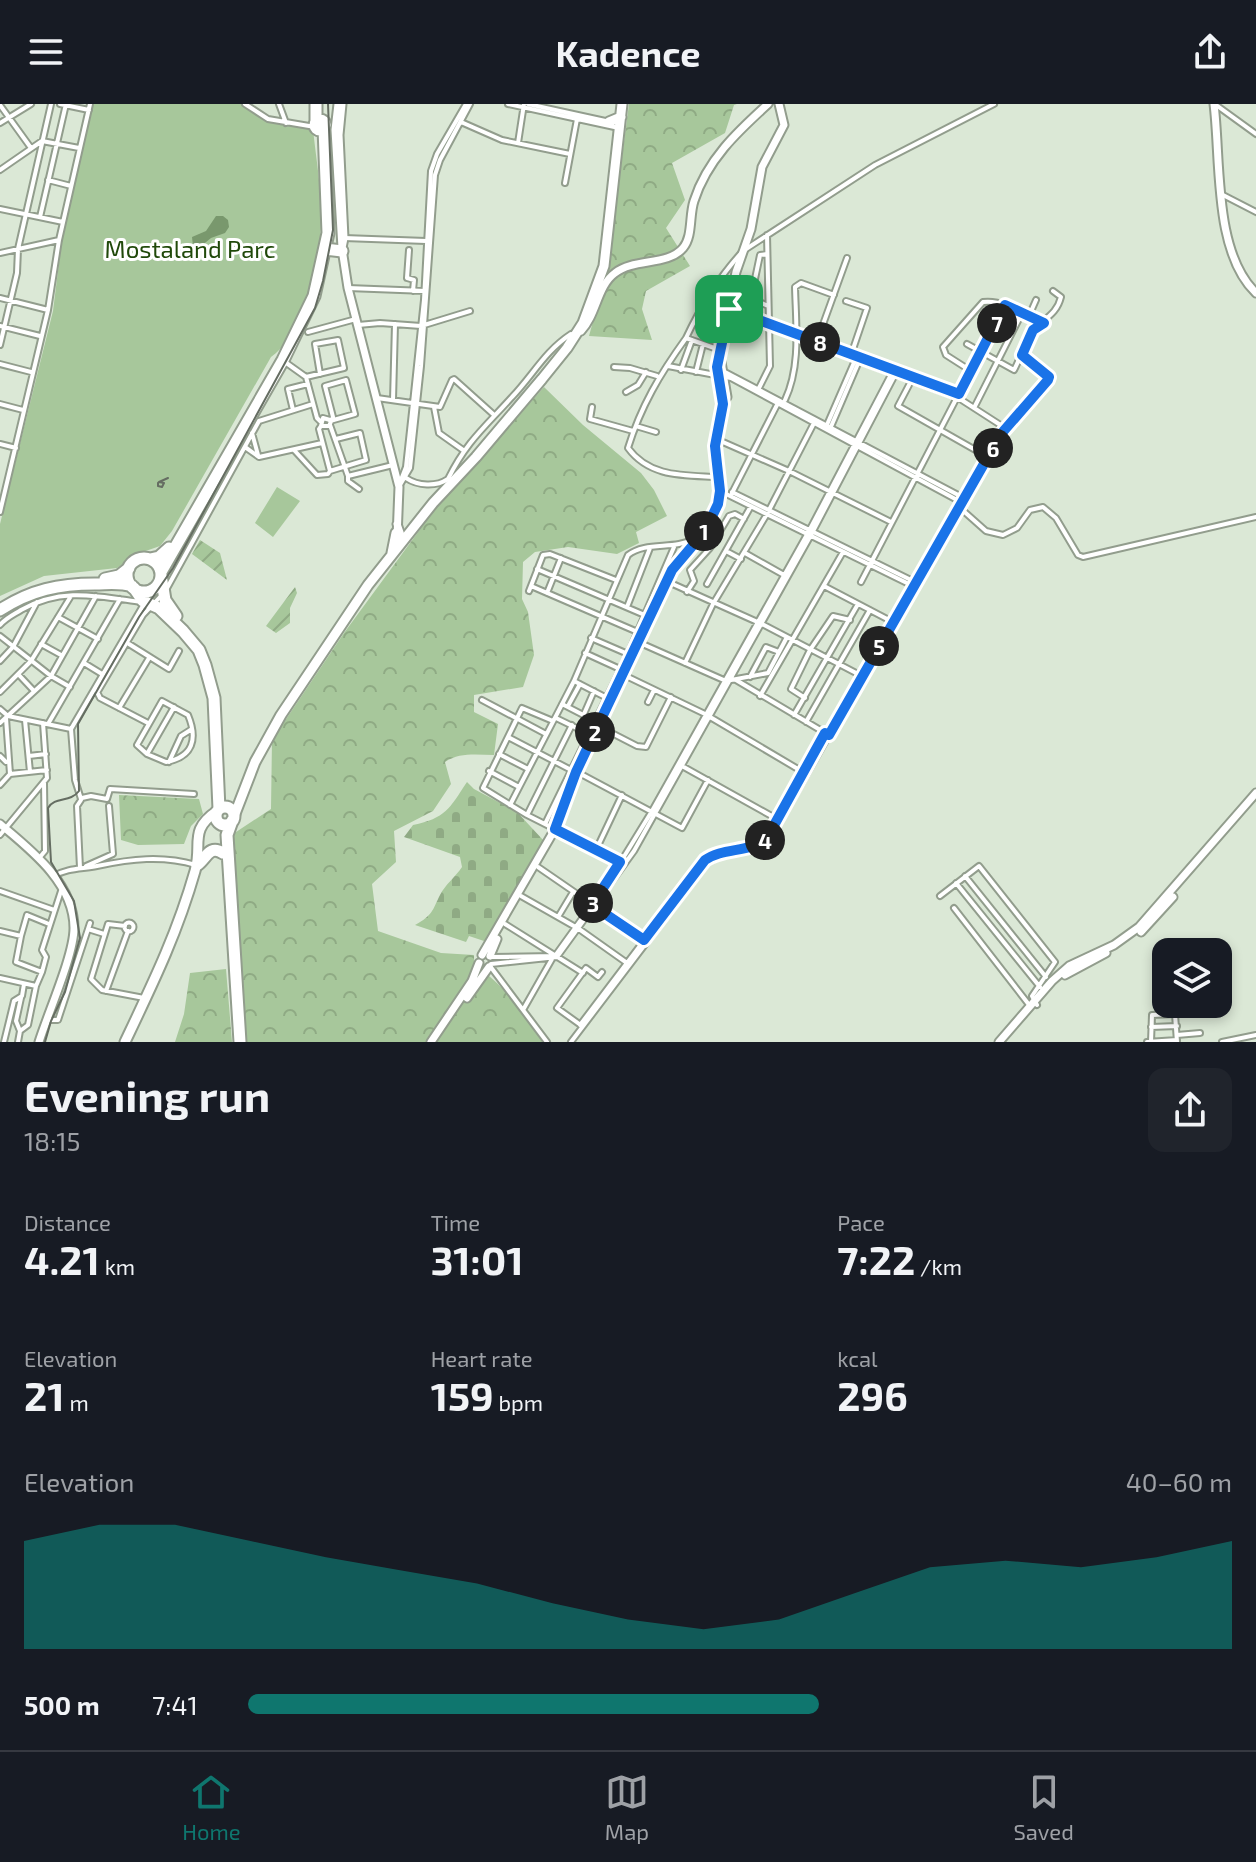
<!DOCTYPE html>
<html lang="en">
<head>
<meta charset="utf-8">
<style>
  body { margin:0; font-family:"Exo 2",sans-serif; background:#20242c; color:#f1f3f6; height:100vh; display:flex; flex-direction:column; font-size:30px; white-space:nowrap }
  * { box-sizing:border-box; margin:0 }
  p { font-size:26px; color:#9ea1a6 }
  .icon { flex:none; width:44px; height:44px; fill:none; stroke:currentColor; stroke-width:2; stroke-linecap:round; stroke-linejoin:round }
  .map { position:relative; height:938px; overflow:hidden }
  .side { display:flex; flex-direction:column; background:#171b24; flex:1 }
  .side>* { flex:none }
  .fabs { position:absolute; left:1152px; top:834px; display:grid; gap:16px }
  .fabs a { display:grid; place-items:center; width:80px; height:80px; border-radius:16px; background:#171b24; box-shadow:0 4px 12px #0003; font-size:40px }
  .pin { position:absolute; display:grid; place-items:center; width:68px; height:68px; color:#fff; margin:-34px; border-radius:16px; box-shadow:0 4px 12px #0006 }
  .km { position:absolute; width:40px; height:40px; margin:-20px; border-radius:50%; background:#222; color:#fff; font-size:22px; line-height:40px; text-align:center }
  .round { display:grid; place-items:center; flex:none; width:84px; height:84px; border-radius:16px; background:#20242c }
  .summary { display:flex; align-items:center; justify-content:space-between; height:136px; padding:0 24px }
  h1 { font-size:44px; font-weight:700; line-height:60px }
  .stats { display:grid; grid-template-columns:repeat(3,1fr); gap:12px; height:136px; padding:8px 24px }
  .stats div { display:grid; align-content:center }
  .stats b { font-size:40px; font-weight:700 }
  .stats small { font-size:22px; font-weight:400 }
  .stats p { font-size:22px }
  .chart { height:224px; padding:16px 24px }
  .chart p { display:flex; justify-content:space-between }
  .chart svg { width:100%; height:144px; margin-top:8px; fill:#0f766e; opacity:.7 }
  ul { padding:0 24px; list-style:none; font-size:26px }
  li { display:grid; grid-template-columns:128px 96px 1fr; align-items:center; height:60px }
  li i { height:20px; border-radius:10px; background:#0f766e }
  header { display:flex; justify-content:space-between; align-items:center; height:104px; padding:0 24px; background:#171b24; font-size:36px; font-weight:700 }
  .menu { display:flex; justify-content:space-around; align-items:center; height:112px; border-top:2px solid #363941; background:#171b24; font-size:22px; color:#9ea1a6 }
  .menu a { display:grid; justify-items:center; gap:4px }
  .menu .on { color:#0f766e }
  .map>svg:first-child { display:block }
</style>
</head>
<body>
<header><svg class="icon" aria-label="menu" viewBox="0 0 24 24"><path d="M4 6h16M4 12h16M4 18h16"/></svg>Kadence<svg class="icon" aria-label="share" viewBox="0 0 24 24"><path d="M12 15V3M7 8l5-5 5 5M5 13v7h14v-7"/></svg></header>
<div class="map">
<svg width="1256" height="938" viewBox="0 0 1256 938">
  <defs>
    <pattern id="forest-crowns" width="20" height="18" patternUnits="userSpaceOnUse" patternTransform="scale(2)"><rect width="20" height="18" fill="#a7c79b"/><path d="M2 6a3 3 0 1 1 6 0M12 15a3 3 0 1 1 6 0" fill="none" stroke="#8faa84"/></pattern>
    <pattern id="cemetery-stones" width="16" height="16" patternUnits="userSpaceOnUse" patternTransform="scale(2)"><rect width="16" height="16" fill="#a7c79b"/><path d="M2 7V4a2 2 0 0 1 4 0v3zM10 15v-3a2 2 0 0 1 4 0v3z" fill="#8faa84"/></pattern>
    <pattern id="garden-furrows" width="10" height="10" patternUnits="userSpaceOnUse" patternTransform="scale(2)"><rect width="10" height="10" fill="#a7c79b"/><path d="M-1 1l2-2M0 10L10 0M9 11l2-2" fill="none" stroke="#8faa84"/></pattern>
  </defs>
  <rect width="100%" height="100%" fill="#dbe8d6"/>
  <path fill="url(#forest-crowns)" d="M629,0H737L734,1L725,29L672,59L685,96L666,124L690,162L646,187L642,205L652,236L589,232L607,166Z
    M544,283L583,321L641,369L654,386L667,412L636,428L639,439L617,450L568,443L535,448L523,458L522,495L528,508L534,551L523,583L474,591V608L498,620L494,651C477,651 460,648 445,658L451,680L433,707L394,727L396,758L372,780L378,827L441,849L474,851V862C504,878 523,911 543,938H245L233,730L271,705L272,636L344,529L435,405Z
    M119,691L199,695L203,710L191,722L184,740L138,741L121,736Z
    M226,865L232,938H175L184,910L190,869Z"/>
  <path fill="url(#cemetery-stones)" d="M467,678L474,685L517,708L544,737L487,838L469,832L466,838L415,821C433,811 432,807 440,791C445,781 456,772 462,763L460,753L404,733L413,721C446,714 449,705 467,678Z"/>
  <path fill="#a7c79b" d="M93,0H242C260,19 288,21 313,25C316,55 322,87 321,117C321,156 304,230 271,253L172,427L160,442L137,450L117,464L44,472L0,492V420L53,207L62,135Z
    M277,383L300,397L273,433L255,419Z"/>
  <path fill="url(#garden-furrows)" d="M200,436L220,449L227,476L192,450Z
    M295,483L297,489L290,504V519L276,529L266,522Z"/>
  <path fill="#79986d" d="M216,112H223L228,116L229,123L225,129L211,134L200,143L193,142L192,133L206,127Z"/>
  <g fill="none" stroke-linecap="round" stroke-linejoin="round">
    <defs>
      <path id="street" d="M60,0L89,6
        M245,0L268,15L315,23
        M279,0L286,19
        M508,0L619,24
        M528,0L610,18
        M0,1L31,44
        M1216,1L1256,30
        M461,18L502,36L570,50
        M0,19L31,0
        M518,39L524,0
        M0,66L42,37L79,44
        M48,76L71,82
        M565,79L577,15
        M1223,91L1256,108
        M0,105L63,118
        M40,113L66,0
        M344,134L426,137
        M409,146L407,174L414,176L413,187
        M0,149L59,136
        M767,150L760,151L751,194L768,202
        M348,184L426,187
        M0,194L48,206
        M846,197L867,204L851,251
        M729,205L959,290
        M728,208L957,293L1002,322
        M1029,212L1036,196
        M358,221L380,219L421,222L470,207
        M0,222L40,232
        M308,228L356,215
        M686,234C660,270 641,302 628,344C650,374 685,371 718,373
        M817,237L847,154
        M967,240L1014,266C1020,255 1024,240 1032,229C1041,215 1056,213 1061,193L1053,187
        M0,241L17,169L18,145L51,0
        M720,246L686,234C701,202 719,173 743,147L875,61L994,0
        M285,258L306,273L317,314L320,317
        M0,260L31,268
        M668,262L731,274L959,397
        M614,263L630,264L657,272
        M681,266L692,236
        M723,267L962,393
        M971,267L946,251L943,243L983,198C1002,195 1027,211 1044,219
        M696,268L703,240
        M306,273L344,264L338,236L315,240L320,270
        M909,281L898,302L986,352
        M759,284L770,262L767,131
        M626,288L638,281L646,268
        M377,294L440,303L452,276L454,275L493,310
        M393,296L395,220
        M785,296C801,262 796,221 795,183L801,179L834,191
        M0,300L23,306
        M434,303L439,329L463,346
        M592,303L590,315L633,327
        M974,304L1022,209
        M293,306L288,285L308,280
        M330,316L323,314L321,322H329L333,313L325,282L346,276L355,310L330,317
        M330,321L348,372L393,361
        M321,322L319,325L330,367L366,356L360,329L336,335
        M636,322L656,328
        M826,323L856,254
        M830,325L860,255
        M252,329L258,351
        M716,335L789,367L891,418
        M0,340L16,344
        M245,343L259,353L322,339
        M294,346L317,371L328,370L330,367
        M348,372V377L359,385
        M406,374C418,382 436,383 448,375C467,337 484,324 512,293C533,271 545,247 571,230
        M399,381L406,363L413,299L424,196L431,67L437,50L466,0
        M400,381L410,364L421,262L435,71L440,56L470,0
        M720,387L911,481
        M732,388L913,477
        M732,389L779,297
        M959,403L986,427L1003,431L1017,424L1030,406L1043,403L1056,414L1078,451L1083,453L1256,413
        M0,408L48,206L59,136L90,0
        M726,447L741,455
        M745,449L784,471
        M537,465L647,512
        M666,477L764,521L858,570
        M861,478L1005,201
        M707,480L751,402
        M531,482L640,529
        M824,482L889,516
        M166,486L259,317L313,300
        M529,487L543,451L550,450L616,476
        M687,488L694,477L690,466L710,444L729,412L735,410L744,415
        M547,489L561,454
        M627,503L650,444
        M58,513L98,535
        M0,521C6,514 13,511 21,506C61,483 97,492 141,498
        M0,532L51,572L70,583
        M591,534L628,550
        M638,538L726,577L768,569L787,533
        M41,540L61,551
        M129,540L169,565L179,547
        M585,549L620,565
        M0,557L13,543L37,498
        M84,559L102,570
        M685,559L713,500L767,410L814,319
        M18,570L34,587
        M626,572L705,610L803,668
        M750,573L766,543L779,548
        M736,576L827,630
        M574,577L607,594
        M96,586L100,594L148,619
        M98,587L143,511L160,493
        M0,588L31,557L71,492
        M760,592L843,448
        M805,594L791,585L810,546L833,512L850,516
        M482,596L546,630
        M162,597L188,611C198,635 193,653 166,658L147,650L137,641Z
        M648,598L654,586
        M562,600L595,617
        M568,602L580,580
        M119,604L149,554
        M0,605L8,612L71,625L75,676L81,695
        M584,610L594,587
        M794,611L858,500
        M6,614L10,670
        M556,614L591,631
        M25,616L30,668
        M553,617L522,604L483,684L527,711L620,758
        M806,618L870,506
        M0,619L51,572L96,492
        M48,620L120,495
        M602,624L637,642L646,643L671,593
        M71,625L144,500
        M508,633L573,667
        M147,650L174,603
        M499,650L528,665
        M0,652L6,658
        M29,652L46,650
        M169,658L181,632L192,625
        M682,662L777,715
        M489,667L519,683
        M579,669L682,724L708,676
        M0,681L10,670L47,666
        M82,694L91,692L107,695L110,685L194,690
        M510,701L574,577L628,451C646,437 674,446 694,435
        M527,711L572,621
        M545,720L628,550L674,443
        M0,731L47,674L43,619
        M596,746L622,691
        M40,753L45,747L44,679
        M86,762L113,750L109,702
        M538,763L644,836
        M80,764L77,702L81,696
        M54,772C67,764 82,765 97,762C131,755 162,751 196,761
        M965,772L1046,873
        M956,779L1040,883
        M0,787L54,806
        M521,792L579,825L627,859
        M940,792L979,762L1055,858L1032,892L1037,901
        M954,804L1030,902
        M558,813L573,788
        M124.5 823a4.5 4.5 0 1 1 9 0a4.5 4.5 0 1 1-9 0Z
        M505,820L583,869
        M125,822L108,820L91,875L102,886L144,894
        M88,825L104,830
        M0,827L21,832L16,858L42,868L46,853L42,846L61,787
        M21,832L27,811L49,820
        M491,853L555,852L609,777L652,707L809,427L894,265
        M491,860L557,853L634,747L811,431L897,267
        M490,862L547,938
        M0,874L36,882L42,868
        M106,887L128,827
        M523,906L552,855
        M48,916H58L90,819
        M580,921L705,756C723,743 751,749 767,734L1000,325L1042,280
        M582,922L557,904L586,864L598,873L602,868
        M1151,923L1177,922
        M20,927L28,921L36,882
        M1177,931L1200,929
        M4,938L14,897L22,892L24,880
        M18,938L20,927L16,917L21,894
        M571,938L707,759C725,746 753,751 769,736L1001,330L1048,276L1049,272L1022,251
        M1147,938L1177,936
        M1151,938L1152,911L1175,910L1177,938
        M1222,938L1256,931"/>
      <path id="secondary" d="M338,0L335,26L342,144L344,134L339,31L342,0
        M1214,0C1221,55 1213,148 1256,189
        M342,145L348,184L399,383L397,434
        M581,227C597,210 597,182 615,169C634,154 668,162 683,144C693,132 689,112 694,97C707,56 737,28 768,0
        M721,258L727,293
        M397,420L403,437
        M0,720C31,746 74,779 74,824C74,851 48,909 39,938
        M1141,828L1173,793
        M482,851L555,725L576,668L672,466L705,427L718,400L720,383L715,342L723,300L717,261L736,168L751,125L762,63L784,21L779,0
        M490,852L497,835
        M1065,871L1106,849
        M467,894L489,863
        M431,938L472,877L479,859
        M999,938L1052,877L1069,862L1114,841L1139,823L1256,689"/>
      <path id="primary" d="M609,18L621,13
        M392,449L396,429
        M233,715L255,658L281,611L368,481L433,399L476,353L542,275L567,244L583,219L604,162L622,0
        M125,938C153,879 177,830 195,767C203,739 188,727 217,707"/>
      <path id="highway" d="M316,0V18
        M315 21a5 5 0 1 1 10 0a5 5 0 1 1-10 0Z
        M325,145L342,147
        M127 471a17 17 0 1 1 34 0a17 17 0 1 1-34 0Z
        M150,455L159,453L169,444
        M161,468L283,256L314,192L328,129L324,24
        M161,471L165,496L176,512
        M105,475L119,472L129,464
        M134,484L143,497L159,504L183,527L199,546L205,561L214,594L219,705
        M0,506C31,486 59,480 95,480C108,480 120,478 132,482
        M216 712a9 9 0 1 1 18 0a9 9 0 1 1-18 0Z
        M232,717L227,731L240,938
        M197,761C206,755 209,740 223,749"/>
    </defs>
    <use href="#street" stroke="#929d8d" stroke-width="8"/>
    <use href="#secondary" stroke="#929d8d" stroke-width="11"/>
    <use href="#primary" stroke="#929d8d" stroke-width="13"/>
    <use href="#highway" stroke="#929d8d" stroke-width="15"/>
    <use href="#street" stroke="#fff" stroke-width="4"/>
    <use href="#secondary" stroke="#fff" stroke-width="7"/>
    <use href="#primary" stroke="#fff" stroke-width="9"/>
    <use href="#highway" stroke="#fff" stroke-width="11"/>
    <path stroke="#656d62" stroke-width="2" d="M159,378L164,379L162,383L158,382V379L159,378L168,374
      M45,938L51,917L65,888L80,834L74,797L51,758L48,704C55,692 70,699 79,687L78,620L139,513L173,464L315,204L323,177L333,126L328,0"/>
  </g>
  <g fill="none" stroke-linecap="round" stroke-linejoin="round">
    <defs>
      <path id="route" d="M1005,201L1044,219L1033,226L1022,251L1049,273L1048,276L1001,330L829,631L825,629L767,734C751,749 723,743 705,756L644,836L592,801L620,758L555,725L576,668L672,466L705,427L718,400L720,387L715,342L723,300L717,263L729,205L959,290Z"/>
    </defs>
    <use href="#route" stroke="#fff" stroke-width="16"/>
    <use href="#route" stroke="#1a73e8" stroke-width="10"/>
  </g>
  <g text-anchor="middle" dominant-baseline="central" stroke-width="6" stroke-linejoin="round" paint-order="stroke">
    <g font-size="24" fill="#20490a" stroke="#fff">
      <text x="190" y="144">Mostaland Parc</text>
    </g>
  </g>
</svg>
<div class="fabs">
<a><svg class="icon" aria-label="layers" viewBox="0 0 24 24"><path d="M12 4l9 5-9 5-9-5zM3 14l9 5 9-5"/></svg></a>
</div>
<div class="pin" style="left:729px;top:205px;background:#1e9e55"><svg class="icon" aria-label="arrive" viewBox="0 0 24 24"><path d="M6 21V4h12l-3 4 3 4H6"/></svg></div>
<b class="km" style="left:704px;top:427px">1</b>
<b class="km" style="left:595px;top:628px">2</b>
<b class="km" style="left:593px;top:799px">3</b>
<b class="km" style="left:765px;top:736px">4</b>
<b class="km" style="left:879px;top:542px">5</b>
<b class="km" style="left:993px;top:344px">6</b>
<b class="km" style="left:997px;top:219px">7</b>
<b class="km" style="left:820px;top:238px">8</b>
</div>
<section class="side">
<div class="summary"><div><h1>Evening run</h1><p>18:15</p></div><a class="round"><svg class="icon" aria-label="share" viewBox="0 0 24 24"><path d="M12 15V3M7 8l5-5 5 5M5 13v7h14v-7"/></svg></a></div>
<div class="stats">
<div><p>Distance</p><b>4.21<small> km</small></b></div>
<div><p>Time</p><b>31:01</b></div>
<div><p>Pace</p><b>7:22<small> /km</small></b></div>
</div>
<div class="stats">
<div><p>Elevation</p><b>21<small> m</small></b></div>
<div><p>Heart rate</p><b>159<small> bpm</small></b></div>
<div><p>kcal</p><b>296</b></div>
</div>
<div class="chart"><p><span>Elevation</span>40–60 m</p>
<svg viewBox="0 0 160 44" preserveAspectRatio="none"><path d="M0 44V11L10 6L20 6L30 11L40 16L50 20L60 24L70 30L80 35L90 38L100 35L110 27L120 19L130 17L140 19L150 16L160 11V44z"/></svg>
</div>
<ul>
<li><b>500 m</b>7:41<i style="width:58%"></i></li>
</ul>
</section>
<nav class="menu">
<a class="on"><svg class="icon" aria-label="home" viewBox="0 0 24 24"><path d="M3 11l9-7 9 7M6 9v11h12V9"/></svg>Home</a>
<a><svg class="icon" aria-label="map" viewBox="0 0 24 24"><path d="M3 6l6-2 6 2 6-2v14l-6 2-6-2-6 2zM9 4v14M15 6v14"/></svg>Map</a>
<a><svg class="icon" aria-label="saved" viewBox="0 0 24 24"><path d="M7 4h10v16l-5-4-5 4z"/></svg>Saved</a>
</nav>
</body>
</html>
